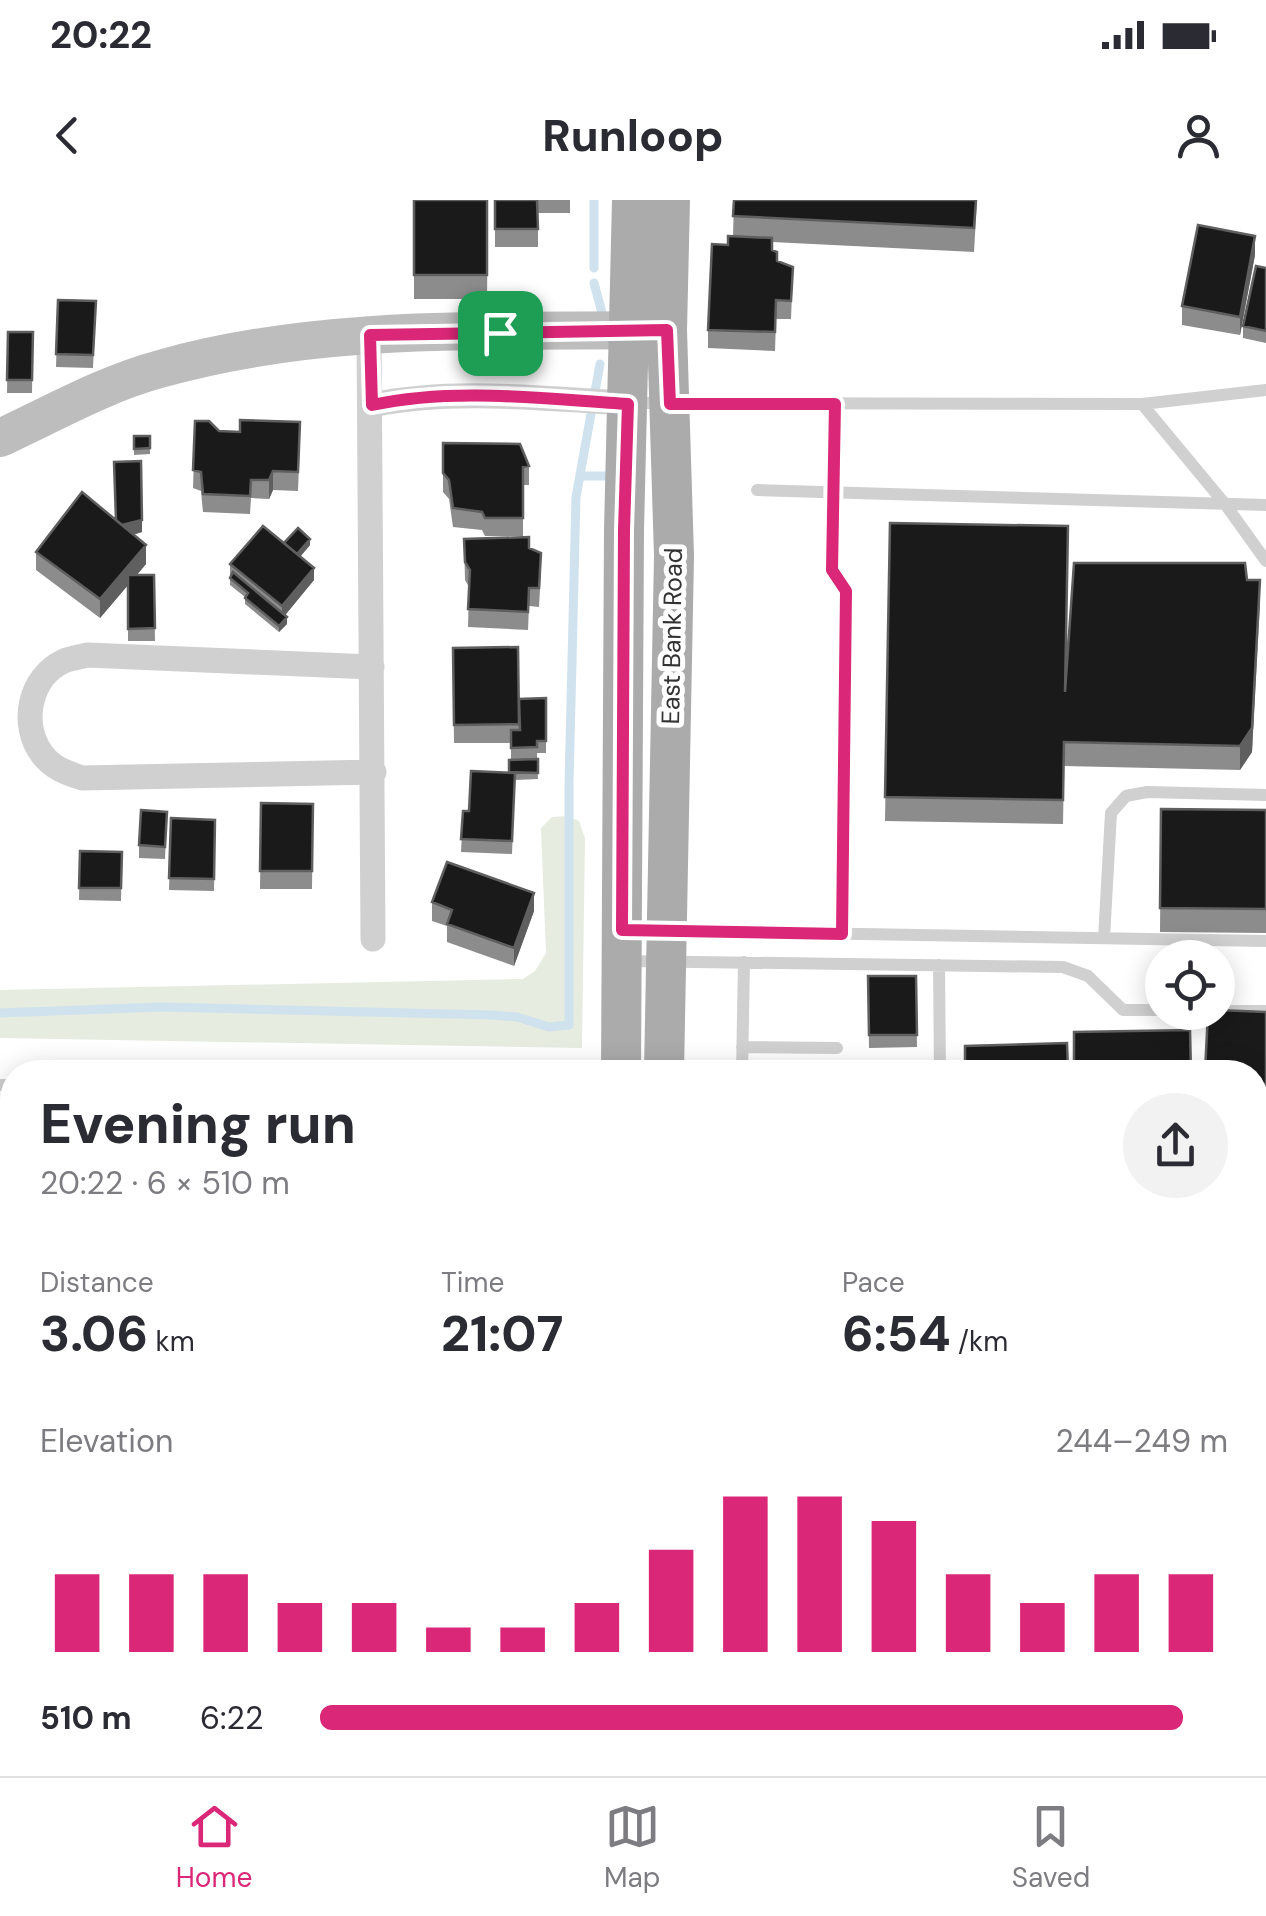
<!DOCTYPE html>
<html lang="en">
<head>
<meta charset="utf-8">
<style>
  body { margin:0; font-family:"DM Sans",sans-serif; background:#f2f2f3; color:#2b2b33; height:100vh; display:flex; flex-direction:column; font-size:38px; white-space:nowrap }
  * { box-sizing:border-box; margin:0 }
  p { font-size:32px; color:#7c7c81 }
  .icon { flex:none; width:55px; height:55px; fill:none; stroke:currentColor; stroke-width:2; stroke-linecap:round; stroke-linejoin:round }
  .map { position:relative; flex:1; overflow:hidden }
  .panel { position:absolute; left:0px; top:860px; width:1268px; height:718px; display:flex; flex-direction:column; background:#fff; border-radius:40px 40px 0 0; box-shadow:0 5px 25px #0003 }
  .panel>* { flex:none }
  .buttons { position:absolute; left:1145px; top:740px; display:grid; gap:20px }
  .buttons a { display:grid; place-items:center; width:90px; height:90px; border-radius:50%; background:#fff; box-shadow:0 5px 25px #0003; font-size:50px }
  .pin { position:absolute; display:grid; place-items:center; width:85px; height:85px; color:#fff; margin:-42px; border-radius:20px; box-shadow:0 5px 15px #0006 }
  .round { display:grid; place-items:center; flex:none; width:105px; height:105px; border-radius:52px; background:#f2f2f3 }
  .headline { display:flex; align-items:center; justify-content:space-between; height:170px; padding:0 40px }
  h1 { font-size:55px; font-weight:800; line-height:75px }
  .figures { display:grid; grid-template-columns:repeat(3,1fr); gap:15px; height:170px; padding:10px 40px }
  .figures div { display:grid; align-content:center }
  .figures b { font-size:50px; font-weight:800 }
  .figures small { font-size:28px; font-weight:400 }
  .figures p { font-size:28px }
  .chart { height:280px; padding:20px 40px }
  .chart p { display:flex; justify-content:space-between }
  .chart svg { width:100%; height:180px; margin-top:10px; stroke:#db2777; stroke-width:6 }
  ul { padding:0 40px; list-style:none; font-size:32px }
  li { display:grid; grid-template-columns:160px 120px 1fr; align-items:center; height:75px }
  li i { height:25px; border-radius:12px; background:#db2777 }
  .status { display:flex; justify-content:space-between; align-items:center; height:70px; padding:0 50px; background:#fff; direction:ltr }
  .status svg { height:28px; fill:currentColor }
  header { display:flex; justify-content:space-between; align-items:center; height:130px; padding:0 40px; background:#fff; font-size:45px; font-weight:800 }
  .dock { display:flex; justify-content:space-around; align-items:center; height:140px; border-top:2px solid #e1e1e2; background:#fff; font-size:28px; color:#7c7c81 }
  .dock a { display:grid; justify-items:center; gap:5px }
  .dock .active { color:#db2777 }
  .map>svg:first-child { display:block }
</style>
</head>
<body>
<div class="status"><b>20:22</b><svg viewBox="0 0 49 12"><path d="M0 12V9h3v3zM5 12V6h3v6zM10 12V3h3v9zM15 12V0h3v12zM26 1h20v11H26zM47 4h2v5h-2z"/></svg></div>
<header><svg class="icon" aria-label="back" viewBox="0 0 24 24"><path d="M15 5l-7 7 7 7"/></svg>Runloop<svg class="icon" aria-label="person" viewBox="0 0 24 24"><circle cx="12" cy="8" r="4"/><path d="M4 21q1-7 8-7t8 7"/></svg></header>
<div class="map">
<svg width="1266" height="1576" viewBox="0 0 1266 1576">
  <rect width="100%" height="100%" fill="#fff"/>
  <path fill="#e6ecdf" d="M567,616L579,621L585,638L582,848L0,838V790L523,779L535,771L546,753L541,628L552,617Z"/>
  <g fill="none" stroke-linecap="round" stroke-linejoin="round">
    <path stroke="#cfe2ee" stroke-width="9" d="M594,0V68
      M594,83L602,113
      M580,276H613
      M0,813L161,807L491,815L517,817L549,827L569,825V584L576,297L600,164"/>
    <path stroke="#d0d0d0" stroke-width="12" d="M631,203L1142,204L1266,190
      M835,204L832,371L846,391L842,734
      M1142,204L1225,304L1266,361
      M757,290L1266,305
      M629,730L1266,741
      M1104,738L1111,613L1126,596L1147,592L1266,595
      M626,761L1063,767L1088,776L1123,810H1162
      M939,765L940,872
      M1218,811H1266
      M742,847L837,848
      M742,872L744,762
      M0,885H12
      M0,983H12
      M0,1102H12
      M0,1209H12
      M12,1359V1428
      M1255,1479H1266
      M14,1565V1576
      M432,1576L435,1565"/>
    <path stroke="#d0d0d0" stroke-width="25" d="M369,135L373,739
      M372,205C455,188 544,199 628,203
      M372,467L87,455C80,457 71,458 64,461C29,477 20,525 42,554C52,568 67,573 82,578L374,572"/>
    <path stroke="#bdbdbd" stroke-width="38" d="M0,238C52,214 104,184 160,169C321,123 495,132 660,130"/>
    <path stroke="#ababab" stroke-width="40" d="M621,872L624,330L632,0
      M664,872L674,356L667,130L670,0
      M611,1576V1565
      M651,1576V1565"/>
  </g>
  <path fill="#8c8c8c" d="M414,0H488L487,99H414Z
    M495,0H570V13H538V47H495Z
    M734,0H977L974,52L772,42V50L777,61L793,67L791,119H776L775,151L708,148V130L728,45L733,36Z
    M1255,55L1240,135L1182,125V106Z
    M1266,68V143L1243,138V126Z
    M58,100L96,101L93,168L56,167Z
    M8,132H33L32,193H7Z
    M195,221L219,231L300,240L298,291L273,290L269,299L251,298L250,314L203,312L201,291L193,288Z
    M134,236H150V254L134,255Z
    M443,243L529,266V285H523V336H485L482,330L453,327L449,299L443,292Z
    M116,320L142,332L133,335L146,364L137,375H154L155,441H128V385L100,418L36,370V352Z
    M890,323L1066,484L1247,380L1260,404L1252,552L1240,570L1064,566L1063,624L885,621Z
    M464,339L529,348L541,372L539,407L529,406L528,430L468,427L469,387L465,380Z
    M284,343L310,345L300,357L314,380L285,415L287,424L279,432L245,404V397L230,385V364Z
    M453,448L519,499L546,498V553H537L538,579L515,580L512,654L461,652L463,611H469L509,572L511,560V543H454Z
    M261,603L313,604L312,689H260Z
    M1161,609L1266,610V733L1160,732Z
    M167,612L165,659L139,658V645Z
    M171,618L215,620L214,691L169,690Z
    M80,651L122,652L121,701L79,700Z
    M432,702L534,711L514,766L447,742V726L432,721Z
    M868,776H916L917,847L869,848Z
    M1266,812V903H1261L1266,905V954L1255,955V872Z
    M1255,994L1266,996V1066L1261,1068L1255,1067Z
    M1255,1118H1266V1310H1255Z
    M830,1565H912V1570L831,1572Z
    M923,1565H1192V1572L923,1570Z"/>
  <path fill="#5f5f5f" d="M1255,36V55L1240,135V117Z
    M273,271V290L269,299V280Z
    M142,320V332L117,339V327Z
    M310,339V345L294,364V358Z
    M146,345V364L100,418V399Z
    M314,368V380L282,419V406Z
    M1260,380L1252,552L1240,570V546Z
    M287,417V424L279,432V426Z
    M534,693V711L514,766V748Z
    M1266,1053V1066L1261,1068V1056Z"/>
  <path fill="#1a1a1a" stroke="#5f5f5f" stroke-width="2.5" d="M414,0H487V75H414Z
    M495,0H537L538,29H495Z
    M734,0H976L974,28L733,16Z
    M1198,25L1255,36L1240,117L1182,106Z
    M728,36L772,38V50L777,52V61L793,67L791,101L776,100L775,132L708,130L712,44L728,45Z
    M1256,66L1266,68V131L1243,126Z
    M58,100L96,101L93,155L56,154Z
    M8,132H33L32,180H7Z
    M240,220L300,222L298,272L273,271L269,280H251L250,296L203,294L201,272L193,270L195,221H209L219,231L240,232Z
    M134,236H150V248L134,249Z
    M443,243L520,244L529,266L523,267V318H485L482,312L453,308L449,280L443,273Z
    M141,261L142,320L122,325L116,320L114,262Z
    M82,292L146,345L100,399L36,352Z
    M890,323L1068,326L1065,492L1074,363H1245L1247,380H1260L1252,528L1240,546L1064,542L1063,600L885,597Z
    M263,326L314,368L282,406L230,364Z
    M298,328L310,339L297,354L284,343Z
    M529,337V348L541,353L539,388H529L528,412L468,409L470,370L465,362L464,339Z
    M233,372L287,417L279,426L245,398L248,393L230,378Z
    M128,375H154L155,428L128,429Z
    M518,447L519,524L454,525L453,448Z
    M546,498V541H537V547L511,548V530H520L519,499Z
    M538,559V573L509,572V560Z
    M471,571L515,573L512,641L461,639L463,611H469Z
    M261,603L313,604L312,671H260Z
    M1161,609L1266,610V709L1160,708Z
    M141,610L167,612L165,647L139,645Z
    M171,618L215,620L214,679L169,678Z
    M80,651L122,652L121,688H79Z
    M447,662L534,693L514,748L447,724L452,710L432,702Z
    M868,776H916L917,835H869Z
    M1218,810L1266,812V884H1255V872H1205L1208,812H1218Z
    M1190,830L1191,872H1074V832Z
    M1067,843L1068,872H965V846Z
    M1255,900L1266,905V941L1255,942Z
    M1256,993L1266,996V1053L1261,1056L1255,1055Z
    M1255,1118H1266V1286H1255Z"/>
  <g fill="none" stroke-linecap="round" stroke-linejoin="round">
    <defs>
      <path id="route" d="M667,130L670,204H835L832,370L846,391L842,734L622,730L624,330L628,204C544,199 455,187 372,205L370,135Z"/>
    </defs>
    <use href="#route" stroke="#fff" stroke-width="20"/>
    <use href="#route" stroke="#db2777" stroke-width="12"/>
  </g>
  <g text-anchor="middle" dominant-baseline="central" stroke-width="10" stroke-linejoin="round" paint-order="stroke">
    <g font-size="25" fill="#333" stroke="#fff">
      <text transform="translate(672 436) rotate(-89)">East Bank Road</text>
    </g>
  </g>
</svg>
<div class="buttons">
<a><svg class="icon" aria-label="locate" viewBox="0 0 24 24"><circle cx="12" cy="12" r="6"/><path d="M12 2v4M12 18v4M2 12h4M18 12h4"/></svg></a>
</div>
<div class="pin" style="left:500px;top:133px;background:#1e9e55"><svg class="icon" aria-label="arrive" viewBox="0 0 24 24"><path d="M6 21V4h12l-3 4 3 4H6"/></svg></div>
<section class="panel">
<div class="headline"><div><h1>Evening run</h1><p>20:22 · 6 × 510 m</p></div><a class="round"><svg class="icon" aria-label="share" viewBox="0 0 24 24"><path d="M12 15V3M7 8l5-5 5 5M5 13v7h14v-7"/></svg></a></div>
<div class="figures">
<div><p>Distance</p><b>3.06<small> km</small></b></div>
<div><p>Time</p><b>21:07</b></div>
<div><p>Pace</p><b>6:54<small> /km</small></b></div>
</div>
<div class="chart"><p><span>Elevation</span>244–249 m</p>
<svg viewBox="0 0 160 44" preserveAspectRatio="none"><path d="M5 44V25M15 44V25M25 44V25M35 44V32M45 44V32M55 44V38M65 44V38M75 44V32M85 44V19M95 44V6M105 44V6M115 44V12M125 44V25M135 44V32M145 44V25M155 44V25"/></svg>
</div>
<ul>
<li><b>510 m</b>6:22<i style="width:95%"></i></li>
</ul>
</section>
</div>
<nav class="dock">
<a class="active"><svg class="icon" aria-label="home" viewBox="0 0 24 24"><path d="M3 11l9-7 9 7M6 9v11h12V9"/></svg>Home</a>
<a><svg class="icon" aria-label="map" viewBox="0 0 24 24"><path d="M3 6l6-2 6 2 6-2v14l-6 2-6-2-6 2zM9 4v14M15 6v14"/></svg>Map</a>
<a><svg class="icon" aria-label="saved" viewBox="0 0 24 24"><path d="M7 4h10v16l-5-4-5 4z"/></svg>Saved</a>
</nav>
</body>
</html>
